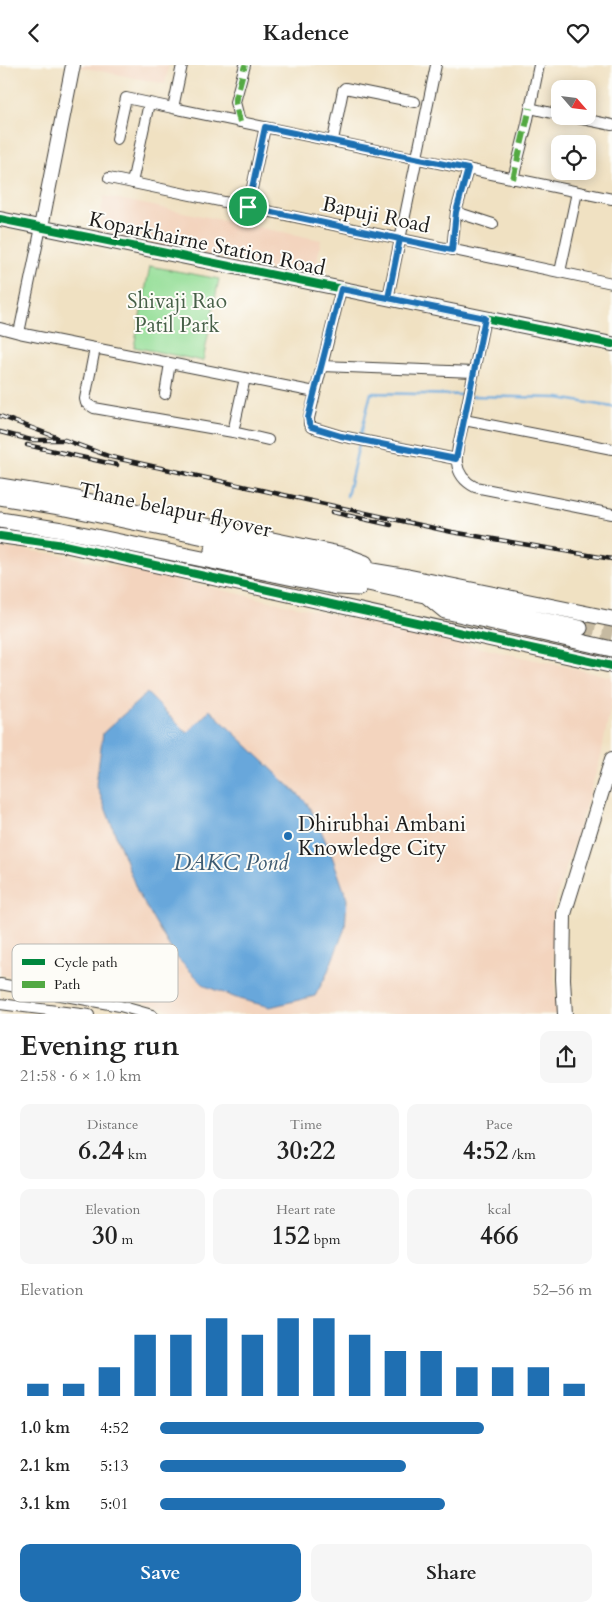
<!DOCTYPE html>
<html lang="en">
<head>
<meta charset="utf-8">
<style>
  body { margin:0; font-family:Cardo,serif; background:#f6f6f6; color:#222; height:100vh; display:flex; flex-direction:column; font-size:19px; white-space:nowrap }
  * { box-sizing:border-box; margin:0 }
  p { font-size:16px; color:#767676 }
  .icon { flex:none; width:28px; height:28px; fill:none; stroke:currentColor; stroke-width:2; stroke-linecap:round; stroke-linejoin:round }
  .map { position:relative; height:949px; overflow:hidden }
  .sheet { display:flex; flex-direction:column; background:#fff; flex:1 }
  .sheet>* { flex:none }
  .needle { width:32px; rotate:118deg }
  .controls { position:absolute; left:551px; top:15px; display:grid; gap:10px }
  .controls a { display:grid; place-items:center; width:45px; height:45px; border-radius:10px; background:#fff; box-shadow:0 2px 12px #0003; font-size:25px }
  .pin { position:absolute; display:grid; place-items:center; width:42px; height:42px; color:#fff; margin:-21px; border:2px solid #fff; border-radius:50%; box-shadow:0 1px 5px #0007 }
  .round { display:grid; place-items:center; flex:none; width:52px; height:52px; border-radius:10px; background:#f6f6f6 }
  .summary { display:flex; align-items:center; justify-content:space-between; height:85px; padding:0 20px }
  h1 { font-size:28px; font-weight:700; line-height:38px }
  .stats { display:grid; grid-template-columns:repeat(3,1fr); gap:8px; height:85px; padding:5px 20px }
  .stats div { display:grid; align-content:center; border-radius:10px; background:#f6f6f6; text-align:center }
  .stats b { font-size:25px; font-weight:700 }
  .stats small { font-size:14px; font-weight:400 }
  .stats p { font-size:14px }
  .chart { height:140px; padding:10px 20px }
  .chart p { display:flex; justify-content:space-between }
  .chart svg { width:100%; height:90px; margin-top:5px; stroke:#1f6fb2; stroke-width:6 }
  .action { display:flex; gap:10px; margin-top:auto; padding:10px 20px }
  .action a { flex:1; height:58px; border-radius:10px; background:#1f6fb2; color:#fff; font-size:20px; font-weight:700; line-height:58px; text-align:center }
  .action a+a { background:#f6f6f6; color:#222 }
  ul { padding:0 20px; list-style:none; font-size:16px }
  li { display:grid; grid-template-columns:80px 60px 1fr; align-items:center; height:38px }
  li i { height:12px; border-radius:6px; background:#1f6fb2 }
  header { display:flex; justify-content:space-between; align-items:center; height:65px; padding:0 20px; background:#fff; font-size:22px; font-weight:700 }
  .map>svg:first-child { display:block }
</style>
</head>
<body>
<header><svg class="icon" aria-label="back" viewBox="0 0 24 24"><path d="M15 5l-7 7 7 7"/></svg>Kadence<svg class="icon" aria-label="heart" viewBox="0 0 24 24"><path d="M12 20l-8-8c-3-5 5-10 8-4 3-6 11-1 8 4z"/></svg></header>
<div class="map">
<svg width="612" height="950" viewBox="0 0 612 950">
  <rect width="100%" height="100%" fill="#fdfcf7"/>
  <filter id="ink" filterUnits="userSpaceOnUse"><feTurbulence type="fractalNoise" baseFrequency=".02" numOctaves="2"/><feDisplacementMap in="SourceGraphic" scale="10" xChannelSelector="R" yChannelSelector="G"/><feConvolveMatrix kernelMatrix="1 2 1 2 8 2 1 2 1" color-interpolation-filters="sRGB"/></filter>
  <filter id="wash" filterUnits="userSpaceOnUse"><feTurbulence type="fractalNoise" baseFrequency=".0096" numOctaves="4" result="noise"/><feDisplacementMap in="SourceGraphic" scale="20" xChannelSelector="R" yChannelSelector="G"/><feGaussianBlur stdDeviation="1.12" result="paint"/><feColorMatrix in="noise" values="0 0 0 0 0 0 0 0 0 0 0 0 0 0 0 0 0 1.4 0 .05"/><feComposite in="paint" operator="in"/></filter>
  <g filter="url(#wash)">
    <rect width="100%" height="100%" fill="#f0e1c2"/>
    <path fill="#f3d4be" d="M80,0H169L165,19L80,2Z
      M104,131L321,175L314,213L96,169Z
      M0,482L64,490L612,612V635L600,695L552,847L556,949H177L162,942L123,932L0,910Z"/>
    <path fill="#97df9a" stroke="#5a7e5b" d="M150,201L219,214L203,296L134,282Z"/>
    <path fill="#68a7db" stroke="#42627c" d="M147,628L187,668L210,645L306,737L316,754L332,791L347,834L345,863L326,911L315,931L270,942L239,934L205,921L175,891L138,828L96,719L103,668Z"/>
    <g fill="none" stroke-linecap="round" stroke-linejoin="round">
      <path stroke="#68a7db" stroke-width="2.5" d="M472,331L559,333L612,342
        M360,373L371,328L466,330
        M347,431L359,379"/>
    </g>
  </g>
  <g filter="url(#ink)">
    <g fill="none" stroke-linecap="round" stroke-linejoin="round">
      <path stroke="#c6baa1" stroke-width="15" stroke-dasharray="15 8" stroke-linecap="butt" d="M580,563L612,570"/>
      <defs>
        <path id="street" d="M182,0L173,43L612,134
          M530,43L560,50
          M568,51L612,60
          M240,57L235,37L245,0
          M117,74L126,33L173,43
          M333,75L343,25L345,23L415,37
          M109,113L612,218
          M513,114L527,59L539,0
          M132,118L149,38
          M248,142L265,62
          M456,147L493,159
          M41,162L19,268L315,327
          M452,185L456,147L468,104
          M560,207L577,127
          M341,224L309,353V359L311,362L341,371L456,394
          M388,233L436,0
          M0,263L19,268
          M95,283L85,334L86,338L94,343L233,367L245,313
          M322,301L474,307
          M165,329L170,298
          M464,355L485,253
          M233,367L268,375
          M612,384L464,355C459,380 446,407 475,422L612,449
          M0,919L120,941L152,950
          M0,939L89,950"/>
        <path id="secondary" d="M0,154L612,279
          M41,162L73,0
          M0,471L64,480L612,601
          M565,950L563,914L564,849L612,694"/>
        <path id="primary" d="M0,421L68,432L344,490L365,498
          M0,432L66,443L342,501L408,512L612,554
          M0,455L62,465L337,522L359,523
          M212,485L580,563
          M428,532L445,546L612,584"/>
      </defs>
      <use href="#street" stroke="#3c3a35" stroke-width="12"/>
      <use href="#secondary" stroke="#3c3a35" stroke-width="16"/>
      <use href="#primary" stroke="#3c3a35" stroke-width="17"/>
      <use href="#street" stroke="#fff" stroke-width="10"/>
      <use href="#secondary" stroke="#fff" stroke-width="14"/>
      <use href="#primary" stroke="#fff" stroke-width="15"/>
      <defs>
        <path id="rail" d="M0,351L56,372
          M0,367L31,375H65L111,392L452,467L612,494
          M27,380L117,400
          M332,447L391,460"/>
      </defs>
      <use href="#rail" stroke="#1c1c1c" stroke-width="4.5"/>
      <use href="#rail" stroke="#fdfcf7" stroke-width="2.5" stroke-dasharray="8" stroke-linecap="butt"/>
      <path stroke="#52a943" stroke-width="6" stroke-dasharray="12 6" stroke-linecap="butt" d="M240,57L235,37L245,0
        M513,114L530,43"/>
      <defs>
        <path id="cycleway" d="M0,154L612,279
          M0,471L64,480L612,601"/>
      </defs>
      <use href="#cycleway" stroke="#fdfcf7" stroke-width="11"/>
      <use href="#cycleway" stroke="#00873e" stroke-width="8"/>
    </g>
  </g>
  <g fill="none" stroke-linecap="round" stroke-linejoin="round" filter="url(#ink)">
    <defs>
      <path id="route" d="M248,142L400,174L388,233L341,224L308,353L309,358L311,362L341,371L456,394L485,253L388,233L400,174L452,185L456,147L468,104L265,62L248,142"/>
    </defs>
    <use href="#route" stroke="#fff" stroke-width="10"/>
    <use href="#route" stroke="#1f6fb2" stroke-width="6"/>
  </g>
  <circle fill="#1f6fb2" stroke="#fdfcf7" stroke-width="2" cx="288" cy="771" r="5"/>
  <g text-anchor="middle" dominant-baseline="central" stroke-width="4" stroke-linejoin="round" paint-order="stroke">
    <g font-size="21" fill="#1c1c1c" stroke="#fdfcf7">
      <text transform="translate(376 150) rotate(12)">Bapuji Road</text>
      <text transform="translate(207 179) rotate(12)">Koparkhairne Station Road</text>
      <text transform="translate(175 445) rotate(12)">Thane belapur flyover</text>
    </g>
    <g font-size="21" fill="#476048" stroke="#fdfcf7">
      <text x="177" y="236">Shivaji Rao<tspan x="177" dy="24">Patil Park</tspan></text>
    </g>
    <g font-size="21" fill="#1c1c1c" stroke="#fdfcf7" text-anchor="start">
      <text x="298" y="759">Dhirubhai Ambani<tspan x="298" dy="24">Knowledge City</tspan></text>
    </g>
    <g font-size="22" font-style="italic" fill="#3e5b72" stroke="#fdfcf7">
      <text x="231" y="798">DAKC Pond</text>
    </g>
  </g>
  <rect x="12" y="879" width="166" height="58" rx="8" fill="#fdfcf7" stroke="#bab9b5" stroke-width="1"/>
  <rect x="22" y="894" width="23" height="6" fill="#00873e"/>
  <rect x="22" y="916" width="23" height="7" fill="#52a943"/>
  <g font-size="14" fill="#1c1c1c">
    <text x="54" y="902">Cycle path</text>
    <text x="54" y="924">Path</text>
  </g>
</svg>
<div class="controls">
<a><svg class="needle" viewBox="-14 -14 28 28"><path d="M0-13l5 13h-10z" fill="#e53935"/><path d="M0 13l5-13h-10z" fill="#767676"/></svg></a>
<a><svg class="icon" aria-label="locate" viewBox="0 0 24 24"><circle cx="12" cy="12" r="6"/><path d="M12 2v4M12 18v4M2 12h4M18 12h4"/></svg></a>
</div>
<div class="pin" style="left:248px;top:142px;background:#1e9e55"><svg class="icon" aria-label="arrive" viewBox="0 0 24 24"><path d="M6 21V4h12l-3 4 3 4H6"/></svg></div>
</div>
<section class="sheet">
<div class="summary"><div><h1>Evening run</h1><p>21:58 · 6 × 1.0 km</p></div><a class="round"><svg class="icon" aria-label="share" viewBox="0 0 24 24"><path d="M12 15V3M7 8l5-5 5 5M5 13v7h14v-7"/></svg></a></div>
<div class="stats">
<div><p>Distance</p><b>6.24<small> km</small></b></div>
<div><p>Time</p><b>30:22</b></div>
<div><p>Pace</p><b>4:52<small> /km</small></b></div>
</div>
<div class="stats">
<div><p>Elevation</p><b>30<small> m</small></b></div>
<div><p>Heart rate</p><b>152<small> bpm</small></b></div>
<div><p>kcal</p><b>466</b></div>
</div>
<div class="chart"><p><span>Elevation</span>52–56 m</p>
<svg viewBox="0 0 160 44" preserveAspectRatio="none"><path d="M5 44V38M15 44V38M25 44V30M35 44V14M45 44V14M55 44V6M65 44V14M75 44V6M85 44V6M95 44V14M105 44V22M115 44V22M125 44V30M135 44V30M145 44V30M155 44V38"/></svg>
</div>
<ul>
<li><b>1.0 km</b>4:52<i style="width:75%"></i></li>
<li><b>2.1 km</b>5:13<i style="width:57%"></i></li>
<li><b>3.1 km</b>5:01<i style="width:66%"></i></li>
</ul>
<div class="action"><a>Save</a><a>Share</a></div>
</section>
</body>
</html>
